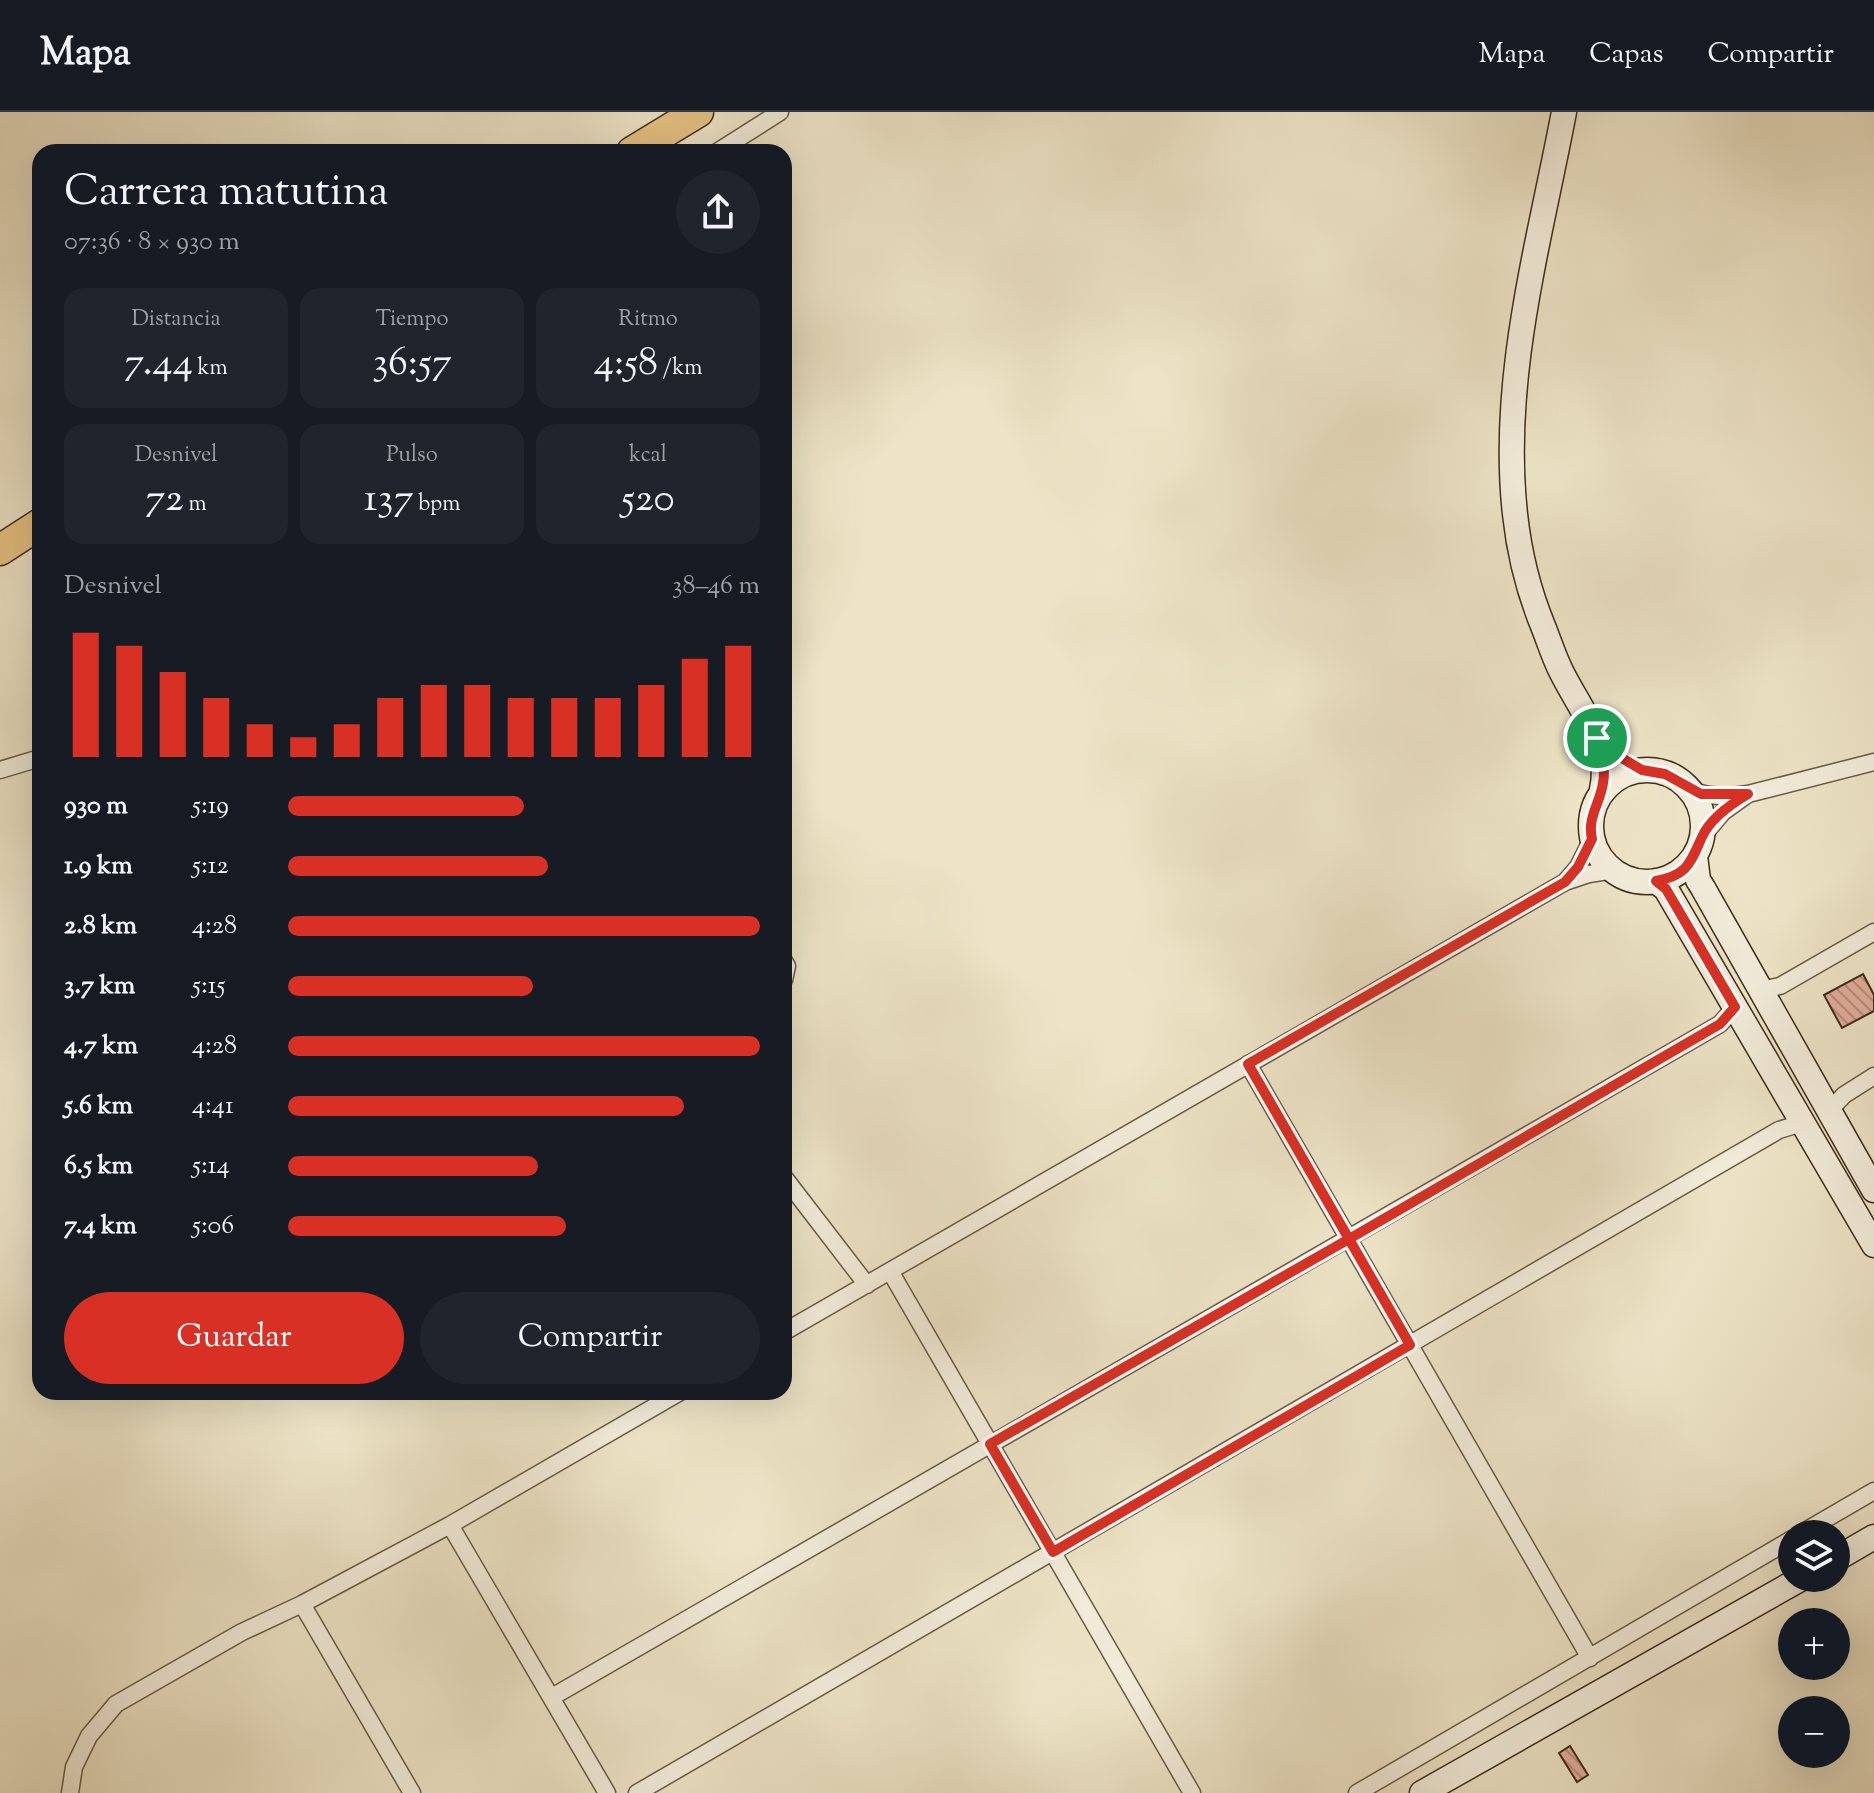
<!DOCTYPE html>
<html lang="es">
<head>
<meta charset="utf-8">
<style>
  body { margin:0; font-family:"Sorts Mill Goudy",serif; background:#20242c; color:#f1f3f6; height:100vh; display:flex; flex-direction:column; font-size:30px; white-space:nowrap }
  * { box-sizing:border-box; margin:0 }
  p { font-size:26px; color:#9ea1a6 }
  .icon { flex:none; width:44px; height:44px; fill:none; stroke:currentColor; stroke-width:2; stroke-linecap:round; stroke-linejoin:round }
  .map { position:relative; flex:1; overflow:hidden }
  .details { position:absolute; left:32px; top:32px; width:760px; height:1256px; display:flex; flex-direction:column; background:#171b24; border-radius:24px; box-shadow:0 8px 32px #0002 }
  .details>* { flex:none }
  .tools { position:absolute; left:1778px; top:1408px; display:grid; gap:16px }
  .tools a { display:grid; place-items:center; width:72px; height:72px; border-radius:50%; background:#171b24; box-shadow:0 8px 32px #0002; font-size:40px }
  .pin { position:absolute; display:grid; place-items:center; width:68px; height:68px; color:#fff; margin:-34px; border:4px solid #fff; border-radius:50%; box-shadow:0 2px 8px #0007 }
  .round { display:grid; place-items:center; flex:none; width:84px; height:84px; border-radius:42px; background:#20242c }
  .overview { display:flex; align-items:center; justify-content:space-between; height:136px; padding:0 32px }
  h1 { font-size:44px; font-weight:600; line-height:60px }
  .figures { display:grid; grid-template-columns:repeat(3,1fr); gap:12px; height:136px; padding:8px 32px }
  .figures div { display:grid; align-content:center; border-radius:20px; background:#20242c; text-align:center }
  .figures b { font-size:40px; font-weight:600 }
  .figures small { font-size:22px; font-weight:400 }
  .figures p { font-size:22px }
  .chart { height:224px; padding:16px 32px }
  .chart p { display:flex; justify-content:space-between }
  .chart svg { width:100%; height:144px; margin-top:8px; stroke:#d93025; stroke-width:6 }
  .cta { display:flex; gap:16px; margin-top:auto; padding:16px 32px }
  .cta a { flex:1; height:92px; border-radius:48px; background:#d93025; color:#fff; font-size:32px; font-weight:600; line-height:92px; text-align:center }
  .cta a+a { background:#20242c; color:#f1f3f6 }
  ul { padding:0 32px; list-style:none; font-size:26px }
  li { display:grid; grid-template-columns:128px 96px 1fr; align-items:center; height:60px }
  li i { height:20px; border-radius:10px; background:#d93025 }
  header { display:flex; align-items:center; gap:48px; box-sizing:border-box; height:112px; padding:0 40px; background:#171b24; border-bottom:2px solid #363941 }
  header strong { font-size:38px }
  nav { display:flex; gap:44px; margin-inline-start:auto; font-size:28px }
  .map>svg:first-child { display:block }
</style>
</head>
<body>
<header>
<strong>Mapa</strong>
<nav><a>Mapa</a><a>Capas</a><a>Compartir</a></nav>
</header>
<div class="map">
<svg width="1874" height="1681" viewBox="0 0 1874 1681">
  <defs>
    <pattern id="building-back-hatch" width="6" height="6" patternUnits="userSpaceOnUse" patternTransform="scale(2)"><rect width="6" height="6" fill="#e1ad9a"/><path d="M-1 5l2 2M0 0l6 6M5-1l2 2" fill="none" stroke="#b88d7d"/></pattern>
  </defs>
  <rect width="100%" height="100%" fill="#ede4c7"/>
  <filter id="stains"><feTurbulence type="fractalNoise" baseFrequency=".0025" numOctaves="4"/><feColorMatrix values="0 0 0 0 .2 0 0 0 0 .09 0 0 0 0 .02 0 0 0 .5 -.17"/></filter>
  <radialGradient id="worn" r=".72"><stop offset=".6" stop-color="#630" stop-opacity="0"/><stop offset="1" stop-color="#630" stop-opacity=".3"/></radialGradient>
  <path fill="url(#building-back-hatch)" stroke="#3d2e1a" stroke-width="2" d="M1863,862L1874,883V899L1842,916L1824,883Z
    M1570,1634L1588,1663L1577,1670L1559,1641Z"/>
  <g fill="none" stroke-linecap="round" stroke-linejoin="round">
    <defs>
      <path id="street" d="M717,40L780,0
        M0,658L40,646
        M1692,678C1710,686 1729,685 1748,682L1723,700L1702,725
        M1748,682L1874,650
        M1592,727L1578,755L1565,770L1589,762L1614,758
        M784,849L787,854L784,868
        M1759,878L1780,874L1874,820
        M1248,952L1590,1546
        M1829,999L1844,983L1874,964
        M784,1065L867,1173
        M890,1159L1192,1681
        M784,1220L1565,770
        M450,1413L607,1681
        M1800,1422L1874,1379
        M302,1492L412,1681
        M552,1585L1701,923L1720,912L1735,895
        M70,1681L74,1655L89,1624L116,1592L242,1520L302,1492L450,1413L680,1280
        M637,1681L1779,1018L1802,1011
        M1357,1681L1792,1427"/>
      <path id="secondary" d="M1564,0C1539,132 1500,267 1515,402C1519,439 1529,480 1543,514C1549,529 1554,545 1561,559C1579,596 1612,634 1602,677
        M1591 714a56 56 0 1 1 112 0a56 56 0 1 1-112 0Z
        M1695,744L1698,768L1703,776L1874,1078
        M1656,769L1666,777L1673,789L1874,1133
        M1836,1447L1874,1425
        M1422,1681L1802,1466"/>
      <path id="highway" d="M632,40L698,0
        M0,438L40,412"/>
    </defs>
    <use href="#street" stroke="#695c45" stroke-width="19"/>
    <use href="#secondary" stroke="#3d2e1a" stroke-width="27"/>
    <use href="#highway" stroke="#3d2e1a" stroke-width="33"/>
    <use href="#street" stroke="#f3eddb" stroke-width="16"/>
    <use href="#secondary" stroke="#f3eddb" stroke-width="24"/>
    <use href="#highway" stroke="#e6c284" stroke-width="30"/>
  </g>
  <g fill="none" stroke-linecap="round" stroke-linejoin="round">
    <defs>
      <path id="route" d="M1597,626C1601,640 1606,656 1603,671C1600,692 1587,705 1592,727L1578,755L1565,770L1248,952L1349,1127L990,1332L1053,1440L1410,1233L1349,1127L1720,912L1735,895L1673,789L1666,777L1656,769C1688,763 1690,751 1702,725C1710,707 1731,692 1748,682H1701L1665,662L1642,658L1615,642L1597,626"/>
    </defs>
    <use href="#route" stroke="#fff" stroke-width="16"/>
    <use href="#route" stroke="#d93025" stroke-width="10"/>
  </g>
  <rect width="100%" height="100%" filter="url(#stains)"/>
  <rect width="100%" height="100%" fill="url(#worn)"/>
</svg>
<div class="tools">
<a><svg class="icon" aria-label="layers" viewBox="0 0 24 24"><path d="M12 4l9 5-9 5-9-5zM3 14l9 5 9-5"/></svg></a>
<a>+</a>
<a>−</a>
</div>
<div class="pin" style="left:1597px;top:626px;background:#1e9e55"><svg class="icon" aria-label="arrive" viewBox="0 0 24 24"><path d="M6 21V4h12l-3 4 3 4H6"/></svg></div>
<section class="details">
<div class="overview"><div><h1>Carrera matutina</h1><p>07:36 · 8 × 930 m</p></div><a class="round"><svg class="icon" aria-label="share" viewBox="0 0 24 24"><path d="M12 15V3M7 8l5-5 5 5M5 13v7h14v-7"/></svg></a></div>
<div class="figures">
<div><p>Distancia</p><b>7.44<small> km</small></b></div>
<div><p>Tiempo</p><b>36:57</b></div>
<div><p>Ritmo</p><b>4:58<small> /km</small></b></div>
</div>
<div class="figures">
<div><p>Desnivel</p><b>72<small> m</small></b></div>
<div><p>Pulso</p><b>137<small> bpm</small></b></div>
<div><p>kcal</p><b>520</b></div>
</div>
<div class="chart"><p><span>Desnivel</span>38–46 m</p>
<svg viewBox="0 0 160 44" preserveAspectRatio="none"><path d="M5 44V6M15 44V10M25 44V18M35 44V26M45 44V34M55 44V38M65 44V34M75 44V26M85 44V22M95 44V22M105 44V26M115 44V26M125 44V26M135 44V22M145 44V14M155 44V10"/></svg>
</div>
<ul>
<li><b>930 m</b>5:19<i style="width:50%"></i></li>
<li><b>1.9 km</b>5:12<i style="width:55%"></i></li>
<li><b>2.8 km</b>4:28<i style="width:100%"></i></li>
<li><b>3.7 km</b>5:15<i style="width:52%"></i></li>
<li><b>4.7 km</b>4:28<i style="width:100%"></i></li>
<li><b>5.6 km</b>4:41<i style="width:84%"></i></li>
<li><b>6.5 km</b>5:14<i style="width:53%"></i></li>
<li><b>7.4 km</b>5:06<i style="width:59%"></i></li>
</ul>
<div class="cta"><a>Guardar</a><a>Compartir</a></div>
</section>
</div>
</body>
</html>
